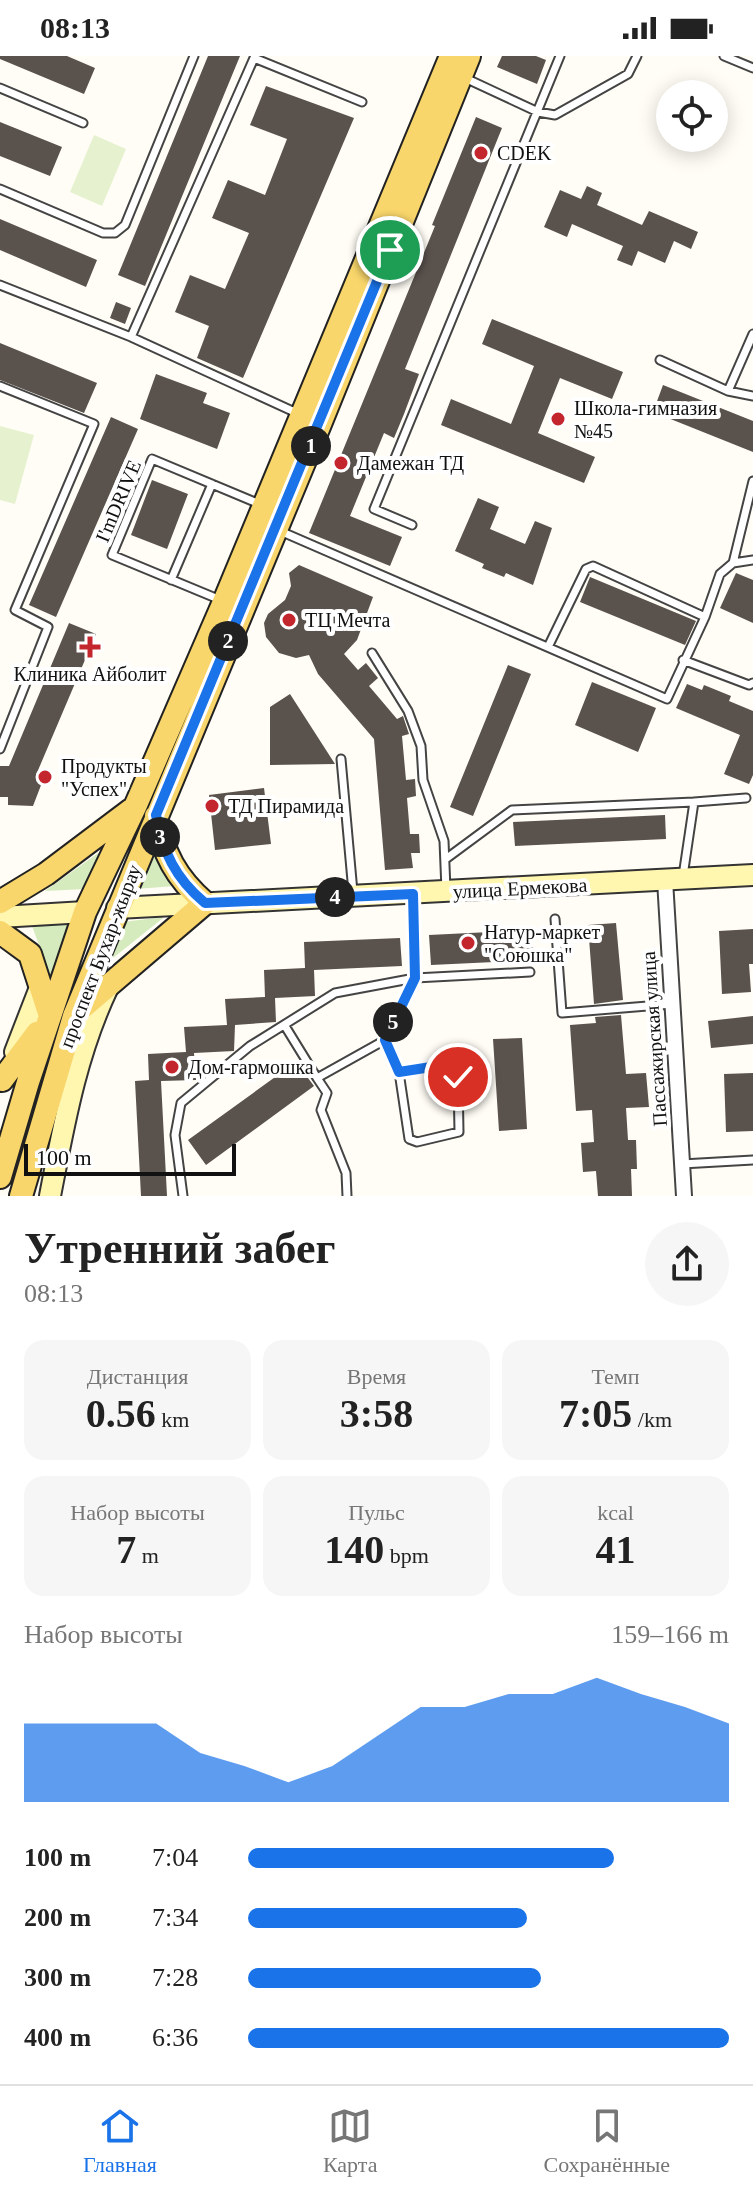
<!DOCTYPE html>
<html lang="ru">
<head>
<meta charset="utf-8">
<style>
  body { margin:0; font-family:Georgia,serif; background:#f6f6f6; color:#222; height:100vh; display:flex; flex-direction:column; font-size:30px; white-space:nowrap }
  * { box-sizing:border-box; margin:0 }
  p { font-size:26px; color:#767676 }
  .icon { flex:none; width:44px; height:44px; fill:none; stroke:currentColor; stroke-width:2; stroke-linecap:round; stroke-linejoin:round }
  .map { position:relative; height:1140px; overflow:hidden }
  .panel { display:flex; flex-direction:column; background:#fff; flex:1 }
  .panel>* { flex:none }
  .buttons { position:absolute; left:656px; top:24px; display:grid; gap:16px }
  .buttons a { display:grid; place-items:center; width:72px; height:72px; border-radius:50%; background:#fff; box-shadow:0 4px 20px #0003; font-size:40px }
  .scale { position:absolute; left:24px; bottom:20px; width:212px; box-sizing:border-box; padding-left:8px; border:4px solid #111; border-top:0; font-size:22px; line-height:28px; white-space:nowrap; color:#111; -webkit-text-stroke:6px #fff; paint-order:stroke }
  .pin { position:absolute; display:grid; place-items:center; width:68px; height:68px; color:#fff; margin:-34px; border:4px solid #fff; border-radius:50%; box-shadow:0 2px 8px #0007 }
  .km { position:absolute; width:40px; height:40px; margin:-20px; border-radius:50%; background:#222; color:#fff; font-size:22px; line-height:40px; text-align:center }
  .round { display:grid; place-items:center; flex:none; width:84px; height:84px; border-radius:42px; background:#f6f6f6 }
  .summary { display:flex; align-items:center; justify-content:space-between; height:136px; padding:0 24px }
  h1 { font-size:44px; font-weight:700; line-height:60px }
  .metrics { display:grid; grid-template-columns:repeat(3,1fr); gap:12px; height:136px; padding:8px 24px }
  .metrics div { display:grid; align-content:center; border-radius:20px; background:#f6f6f6; text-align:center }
  .metrics b { font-size:40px; font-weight:700 }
  .metrics small { font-size:22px; font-weight:400 }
  .metrics p { font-size:22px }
  .chart { height:224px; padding:16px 24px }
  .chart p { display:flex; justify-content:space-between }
  .chart svg { width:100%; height:144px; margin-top:8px; fill:#1a73e8; opacity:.7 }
  ul { padding:0 24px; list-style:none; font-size:26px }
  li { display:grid; grid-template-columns:128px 96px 1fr; align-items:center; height:60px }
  li i { height:20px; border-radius:10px; background:#1a73e8 }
  .status { display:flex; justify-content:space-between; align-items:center; height:56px; padding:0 40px; background:#fff; direction:ltr }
  .status svg { height:22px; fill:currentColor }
  .dock { display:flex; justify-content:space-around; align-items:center; height:112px; border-top:2px solid #e0e0e0; background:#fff; font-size:22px; color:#767676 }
  .dock a { display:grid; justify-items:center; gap:4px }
  .dock .selected { color:#1a73e8 }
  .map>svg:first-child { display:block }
</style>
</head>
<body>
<div class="status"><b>08:13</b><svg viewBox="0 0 49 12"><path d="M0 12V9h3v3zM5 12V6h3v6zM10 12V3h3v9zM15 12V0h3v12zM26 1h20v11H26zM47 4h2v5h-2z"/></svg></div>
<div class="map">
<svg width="753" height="1140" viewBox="0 0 753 1140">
  <rect width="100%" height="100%" fill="#fffdf5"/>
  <path fill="#d5ebbd" d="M154,792L175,830L136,833Z
    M101,795L85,833L45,835Z
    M163,861V862L108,906L123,866Z
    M71,867L52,924L32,870Z"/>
  <path fill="#e6f2cf" d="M94,79L126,93L102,150L70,136Z
    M0,370L34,379L15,448L0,444Z"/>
  <path fill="#5a524d" d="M0,0H67L95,12L84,38L0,3Z
    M208,0H240L145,230L118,219Z
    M502,0H536L546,4L537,28L497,11Z
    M266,30L354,62L243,322L197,302L209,270L175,256L190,219L225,233L249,177L212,162L228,124L265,139L287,83L250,69Z
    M476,61L502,72L405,313L419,318L404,358L394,382L384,377L350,460L402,481L390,510L309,477L435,170L432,169Z
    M0,66L62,91L50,120L0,100Z
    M587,130L602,137L597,149L642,169L649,155L698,176L691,193L674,185L665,207L638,195L632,210L617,204L623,190L572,168L567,181L544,171L560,134L581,143Z
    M0,163L97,204L86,231L0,194Z
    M116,246L131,252L125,268L110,262Z
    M492,263L623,316L612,343L560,322L538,377L595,401L584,427L441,369L451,343L511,368L534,310L482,288Z
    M0,287L97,327L84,357L0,324Z
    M156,318L207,337L203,347L230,357L217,393L140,363Z
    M663,329L753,365V396L653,356Z
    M111,361L138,373L56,561L29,549Z
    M152,424L188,438L167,493L131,479Z
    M478,442L499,451L490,473L525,488L535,465L552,472L533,529L506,517L504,521L482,512L484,508L455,495Z
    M299,509L373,541L357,584L344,598L358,614L366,607L378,622L369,630L397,663L403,660L409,678L402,680L406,724L415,723L416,740L407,742L410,778H419L420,797H411L413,812L385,814L374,683L318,618L309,599L296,602L279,597L266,581L264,567L268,558L285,544L291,530L289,517Z
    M736,517L753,524V567L720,552Z
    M590,521L696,565L685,589L580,546Z
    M69,567L96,578L36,719L43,724L33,750L8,749V741H0V710H9Z
    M508,609L531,618L473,760L450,751Z
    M592,626L656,652L638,696L575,669Z
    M687,628L702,634L704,629L731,640L729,645L753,655V719L749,728L724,718L740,679L676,652Z
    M290,638L335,708L270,709V651Z
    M264,732L271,788L215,794L209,739Z
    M665,759L666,783L515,790L513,766Z
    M616,867L623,944L594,948L588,869Z
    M753,873V908H749L751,936L722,938L719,875Z
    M532,874L533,904L431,909L429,879Z
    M400,882L402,910L314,914L315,940L275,942L276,966L235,969L234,995L194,997L196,1024L161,1025L167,1140H141L135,1025L149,1024L148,998L186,996L184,971L227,969L225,943L265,941L264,914L305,912L304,886Z
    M621,959L626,1018L646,1017L649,1051L626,1052L628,1084H636L637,1113H631L632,1140H598L596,1115L583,1116L581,1087L594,1086L592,1054L576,1055L570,969L596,967L595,961Z
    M753,960V988L711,992L708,965Z
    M522,982L527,1073L499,1075L493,983Z
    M296,1006L314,1030L206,1109L188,1084Z
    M753,1017V1075L726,1076L724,1018Z"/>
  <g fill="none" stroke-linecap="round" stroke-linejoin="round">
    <defs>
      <path id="lane" d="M724,0L753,12
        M465,22L538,56L555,59L628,18L637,0
        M0,32L83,67
        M0,133L103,177H115L125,169L194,0
        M0,229L131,281L299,358
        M131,281L254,2L362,46
        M660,304L728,335L753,340
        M0,330L94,368L15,554L48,571L0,693
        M728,335L753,278
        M412,469L374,453L560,0
        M280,475L667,643L705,561L720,518L733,507L753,504
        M733,507L753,425
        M171,524L212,428
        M223,545L112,499L152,403L262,449
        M548,591L586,513L593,510L705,561
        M372,597L408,655L421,690L423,724L444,785L446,834
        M683,604L749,629L753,627
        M341,703L353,836
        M694,746L746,742
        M447,802L512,754L694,746L683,820
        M555,863L562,957L672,948
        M285,970L317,1022L385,984L415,922L530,916
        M385,984L399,1016L409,1083L417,1086L459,1076L458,1021C445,1002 419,1013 399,1016
        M317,1022L327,1037L321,1054L346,1117L347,1140
        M682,1108L753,1104
        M183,1140L175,1079L181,1047L250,990L335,937L415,922L413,840"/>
      <path id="street" d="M665,824L684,1140"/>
      <path id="secondary" d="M117,852L753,819
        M0,861L85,856
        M15,996L41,929
        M50,1140C64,1068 76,998 108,931"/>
      <path id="primary" d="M0,846L46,818L131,754
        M0,876L30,898L50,960
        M75,958L205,847C176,822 163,797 156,760
        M2,1024L37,977
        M0,1121L28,1026L85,856L135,751L224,546L451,0
        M21,1140L74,960L320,368L469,0"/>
    </defs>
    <use href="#lane" stroke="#444" stroke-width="11"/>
    <use href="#street" stroke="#444" stroke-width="18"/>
    <use href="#secondary" stroke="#333" stroke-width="24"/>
    <use href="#primary" stroke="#222" stroke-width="26"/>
    <use href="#lane" stroke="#fff" stroke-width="7"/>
    <use href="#street" stroke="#fff" stroke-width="14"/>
    <use href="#secondary" stroke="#fff6b0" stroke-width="20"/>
    <use href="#primary" stroke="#f9d66b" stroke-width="22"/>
  </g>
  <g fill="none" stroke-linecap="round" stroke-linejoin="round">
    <defs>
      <path id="route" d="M390,194L156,759C163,796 175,822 205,847L413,838L415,922L385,984L399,1016L444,1009L458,1021"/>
    </defs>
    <use href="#route" stroke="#fff" stroke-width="16"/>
    <use href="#route" stroke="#1a73e8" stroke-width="10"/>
  </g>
  <g fill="#c4262e" stroke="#fff" stroke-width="3">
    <circle cx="481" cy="97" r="8"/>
    <circle cx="558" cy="363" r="8"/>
    <circle cx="341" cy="407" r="8"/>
    <circle cx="289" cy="564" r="8"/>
    <path d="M86 579h8v8h8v8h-8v8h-8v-8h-8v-8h8z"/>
    <circle cx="45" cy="721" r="8"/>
    <circle cx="212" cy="750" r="8"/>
    <circle cx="468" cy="887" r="8"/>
    <circle cx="172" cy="1011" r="8"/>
  </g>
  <g text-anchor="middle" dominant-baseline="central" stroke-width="8" stroke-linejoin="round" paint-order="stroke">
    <g font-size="20" fill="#111" stroke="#fff" text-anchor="start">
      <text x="497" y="97">CDEK</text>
      <text x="574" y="352">Школа-гимназия<tspan x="574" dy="23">№45</tspan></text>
      <text x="357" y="407">Дамежан ТД</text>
      <text x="305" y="564">ТЦ Мечта</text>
      <text x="90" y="618" text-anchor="middle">Клиника Айболит</text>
      <text x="61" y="710">Продукты<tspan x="61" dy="23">"Успех"</tspan></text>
      <text x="228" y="750">ТД Пирамида</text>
      <text x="484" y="876">Натур-маркет<tspan x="484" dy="23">"Союшка"</tspan></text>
      <text x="188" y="1011">Дом-гармошка</text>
    </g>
    <g font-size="20" fill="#111" stroke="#fff">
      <text transform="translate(118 445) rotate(-67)">I'mDRIVE</text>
      <text transform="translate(520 832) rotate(-3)">улица Ермекова</text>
      <text transform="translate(100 900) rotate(-69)">проспект Бухар-жырау</text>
      <text transform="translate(654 983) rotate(-94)">Пассажирская улица</text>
    </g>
  </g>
</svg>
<div class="buttons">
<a><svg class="icon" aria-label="locate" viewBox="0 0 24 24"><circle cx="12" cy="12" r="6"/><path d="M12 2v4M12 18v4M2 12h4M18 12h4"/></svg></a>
</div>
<div class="scale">100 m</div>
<div class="pin" style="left:390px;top:194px;background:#1e9e55"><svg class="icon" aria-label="arrive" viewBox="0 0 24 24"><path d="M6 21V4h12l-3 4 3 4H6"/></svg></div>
<div class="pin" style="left:458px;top:1021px;background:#d93025"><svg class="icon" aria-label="check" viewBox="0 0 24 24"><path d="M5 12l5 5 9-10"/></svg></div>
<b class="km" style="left:311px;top:390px">1</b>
<b class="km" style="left:228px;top:585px">2</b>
<b class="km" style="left:160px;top:781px">3</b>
<b class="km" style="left:335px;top:841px">4</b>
<b class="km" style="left:393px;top:966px">5</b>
</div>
<section class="panel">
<div class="summary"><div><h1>Утренний забег</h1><p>08:13</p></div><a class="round"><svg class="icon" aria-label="share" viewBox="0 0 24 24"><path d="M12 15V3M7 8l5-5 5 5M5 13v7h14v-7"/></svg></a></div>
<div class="metrics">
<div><p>Дистанция</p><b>0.56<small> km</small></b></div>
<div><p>Время</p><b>3:58</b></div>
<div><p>Темп</p><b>7:05<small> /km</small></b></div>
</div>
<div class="metrics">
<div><p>Набор высоты</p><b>7<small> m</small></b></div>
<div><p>Пульс</p><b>140<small> bpm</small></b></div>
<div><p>kcal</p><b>41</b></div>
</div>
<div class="chart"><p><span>Набор высоты</span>159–166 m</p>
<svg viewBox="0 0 160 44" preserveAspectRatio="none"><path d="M0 44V20L10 20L20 20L30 20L40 29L50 33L60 38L70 33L80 24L90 15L100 15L110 11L120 11L130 6L140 11L150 15L160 20V44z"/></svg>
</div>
<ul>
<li><b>100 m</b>7:04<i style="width:76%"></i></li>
<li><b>200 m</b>7:34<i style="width:58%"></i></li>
<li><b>300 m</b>7:28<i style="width:61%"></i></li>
<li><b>400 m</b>6:36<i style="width:100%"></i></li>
</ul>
</section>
<nav class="dock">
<a class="selected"><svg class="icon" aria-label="home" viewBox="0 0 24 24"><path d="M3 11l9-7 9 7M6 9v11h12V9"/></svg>Главная</a>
<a><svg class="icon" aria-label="map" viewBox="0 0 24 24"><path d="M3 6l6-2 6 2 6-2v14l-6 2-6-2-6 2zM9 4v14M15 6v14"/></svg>Карта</a>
<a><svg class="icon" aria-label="saved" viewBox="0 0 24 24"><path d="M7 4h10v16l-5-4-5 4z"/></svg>Сохранённые</a>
</nav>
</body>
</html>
